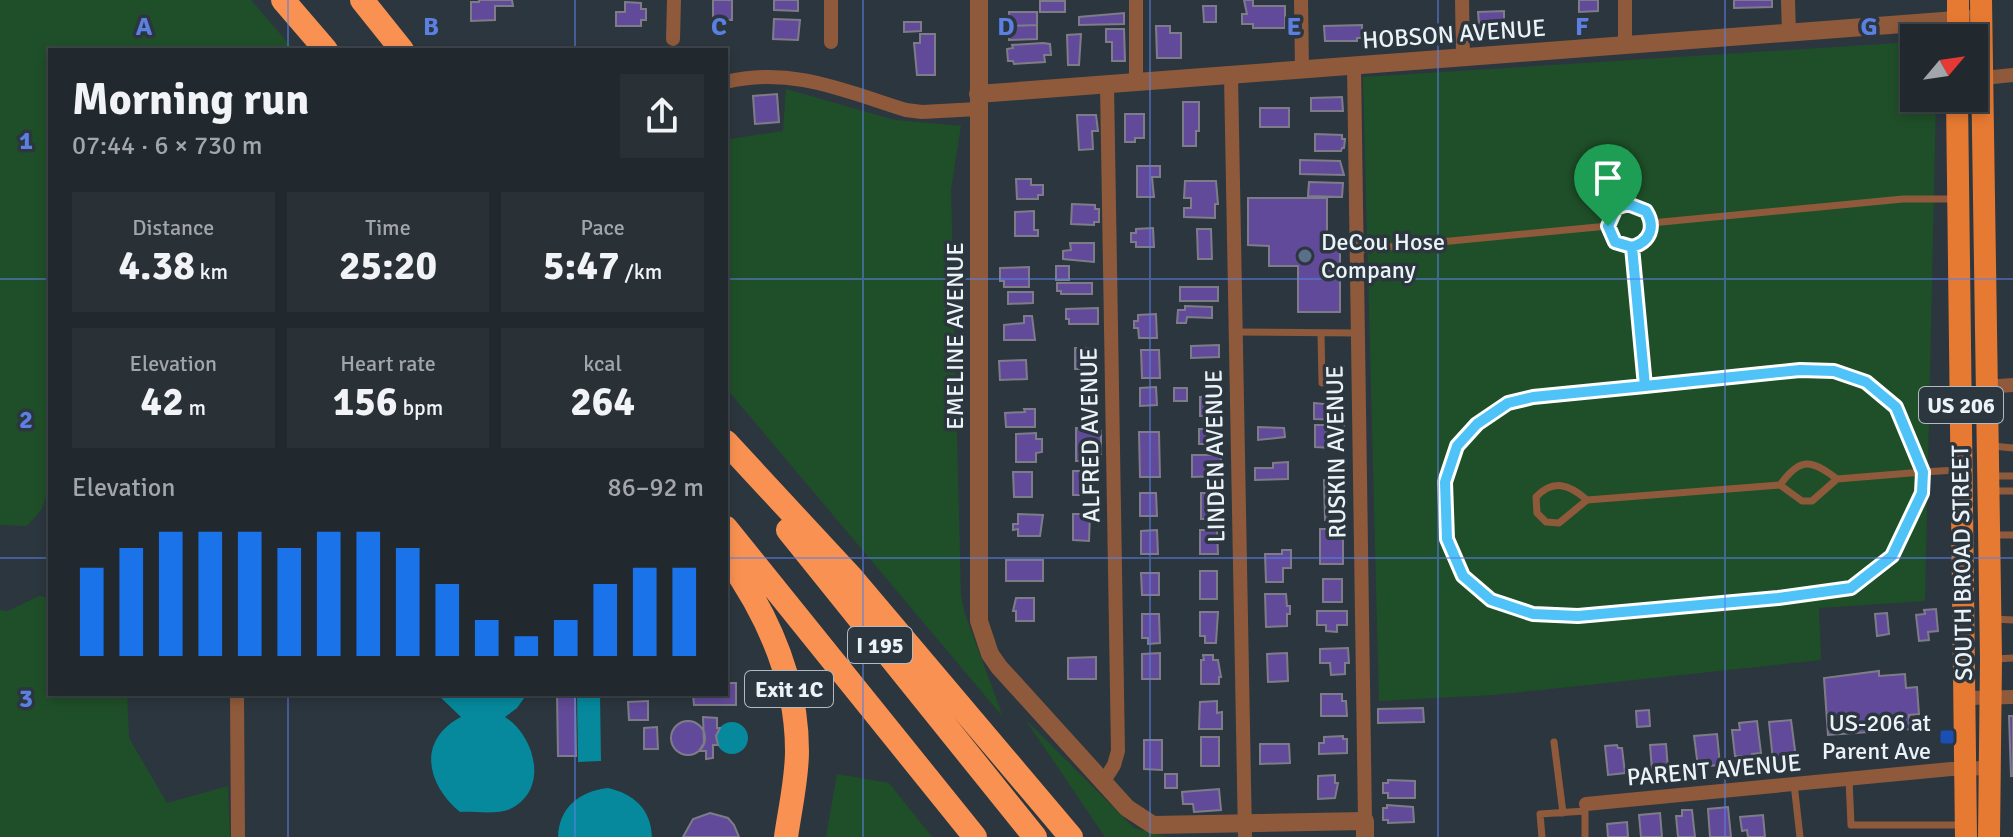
<!DOCTYPE html>
<html lang="en">
<head>
<meta charset="utf-8">
<style>
  body { margin:0; font-family:Signika,sans-serif; background:#293036; color:#f1f3f6; height:100vh; display:flex; flex-direction:column; font-size:30px; white-space:nowrap }
  * { box-sizing:border-box; margin:0 }
  p { font-size:26px; color:#a2a6aa }
  .icon { flex:none; width:44px; height:44px; fill:none; stroke:currentColor; stroke-width:2; stroke-linecap:round; stroke-linejoin:round }
  .map { position:relative; flex:1; overflow:hidden }
  .drawer { position:absolute; left:48px; top:48px; width:680px; height:648px; display:flex; flex-direction:column; background:#21282e; border-radius:0px; box-shadow:0 4px 12px #0003,0 0 0 2px #3e444a }
  .drawer>* { flex:none }
  .needle { width:52px; rotate:61deg }
  .fabs { position:absolute; left:1900px; top:24px; display:grid; gap:16px }
  .fabs a { display:grid; place-items:center; width:88px; height:88px; border-radius:0px; background:#21282e; box-shadow:0 4px 12px #0003,0 0 0 2px #3e444a; font-size:40px }
  .pin { position:absolute; display:grid; place-items:center; width:68px; height:68px; color:#fff; margin:-82px -34px; border-radius:50% 50% 50% 0; rotate:-45deg; box-shadow:0 0 8px #0007 }
  .pin .icon { rotate:45deg }
  .round { display:grid; place-items:center; flex:none; width:84px; height:84px; border-radius:0px; background:#293036 }
  .headline { display:flex; align-items:center; justify-content:space-between; height:136px; padding:0 24px }
  h1 { font-size:44px; font-weight:700; line-height:60px }
  .figures { display:grid; grid-template-columns:repeat(3,1fr); gap:12px; height:136px; padding:8px 24px }
  .figures div { display:grid; align-content:center; border-radius:0px; background:#293036; text-align:center }
  .figures b { font-size:40px; font-weight:700 }
  .figures small { font-size:22px; font-weight:400 }
  .figures p { font-size:22px }
  .chart { height:224px; padding:16px 24px }
  .chart p { display:flex; justify-content:space-between }
  .chart svg { width:100%; height:144px; margin-top:8px; stroke:#1a73e8; stroke-width:6 }
  .map>svg:first-child { display:block }
</style>
</head>
<body>
<div class="map">
<svg width="2013" height="837" viewBox="0 0 2013 837">
  <rect width="100%" height="100%" fill="#2c363e"/>
  <path fill="#1f4f28" d="M0,0H251L294,50H50V484L42,509L27,526L0,525Z
    M1914,42V98H1936L1925,601L1819,608L1821,660L1493,695L1379,701L1363,77Z
    M786,89L895,120L961,126L951,189L961,596L965,614L1003,717L726,388V137L730,139L783,131Z
    M39,596L50,598V694H127L129,738L167,803L228,786L230,837H0V610L8,611Z
    M1025,719L1134,828L1168,837H1105Z
    M837,774L889,783L932,837H826Z"/>
  <path fill="#06899d" d="M437,694H527L517,708L505,717C535,736 550,790 510,809C497,815 474,811 460,812C426,784 417,740 461,717Z
    M577,694H600L601,761L578,762Z
    M716 738a16 16 0 1 1 32 0a16 16 0 1 1-32 0Z
    M608,788C634,794 651,809 652,837H558C559,807 580,791 608,788Z"/>
  <path fill="#614a99" stroke="#7e7c88" stroke-width="2" d="M479,0H512L513,6H495V20L471,21V2H479Z
    M713,0H732V20H713Z
    M774,0H798V11L774,10Z
    M1244,0H1253V6H1285V28H1253V24H1242V14H1247Z
    M1579,0H1598V11L1579,12Z
    M1734,0H1772V7L1734,8Z
    M1040,1H1065V12H1040Z
    M625,2L641,3V9H646V20H641V26H616V12H625Z
    M1203,6H1216V22H1204Z
    M1504,11V23L1479,24L1478,12Z
    M1009,12H1037V25L1009,26Z
    M1124,13V24L1079,25V17Z
    M774,19L800,20L798,40L773,39Z
    M904,22H921V31L904,32Z
    M1504,23L1505,34L1479,35V24Z
    M1037,25V39L1009,40V26Z
    M1362,25V38H1357V41H1325L1324,26Z
    M1156,26H1170V33H1181V58H1157Z
    M1106,29H1124L1125,61H1112V42H1106Z
    M920,34H935V75H917L914,43H920Z
    M1081,34L1079,65H1068L1067,35Z
    M1043,43L1050,44L1051,55H1044L1045,62L1014,64L1013,61H1008L1007,49L1013,48L1012,45Z
    M777,94L779,122L755,124L753,96Z
    M1342,97L1343,111H1311V98Z
    M1183,102H1199V131H1196V146H1183Z
    M1260,108H1289V127H1260Z
    M1125,114H1144V138H1135V142H1125Z
    M1077,115H1096L1098,131H1092L1093,149L1079,150Z
    M1315,134L1342,135V139H1345L1344,148H1342L1341,151H1315Z
    M1300,160L1340,161L1344,175L1300,174Z
    M1137,166H1160V177H1152L1154,197H1137Z
    M1016,179H1031V185H1043V195H1038V199H1017Z
    M1185,181H1216L1218,204H1215V218L1184,217V208H1191V198H1184Z
    M1309,182L1343,183L1342,197L1308,196Z
    M1248,198H1327V239H1340V312H1298V266H1269V246L1248,245Z
    M1072,204L1095,205V209H1099V222H1094V225L1071,224Z
    M1034,211V230H1038V236H1015V212Z
    M1153,228L1154,247H1136V242H1131V233H1136V229Z
    M1197,229H1211L1212,259H1198Z
    M1070,243H1094V262L1063,259V251L1071,250Z
    M1056,266H1069V280H1056Z
    M1029,267V287H1004V281H1000V268Z
    M1057,283H1092V294H1061V291H1057Z
    M1180,287H1218V301H1180Z
    M1008,292H1033V303L1008,304Z
    M1185,306L1212,307V318L1187,317L1186,323H1177L1178,310H1185Z
    M1098,308V324H1069V319H1066V309Z
    M1156,314L1157,338H1139L1138,328H1134V321H1138V315Z
    M1024,316H1032L1035,340H1004V325L1024,323Z
    M1219,345V357L1191,358V346Z
    M1075,348H1095V369H1075Z
    M1141,350H1159L1160,378H1142Z
    M1026,360L1027,379L1000,380L999,361Z
    M1156,387L1157,405L1140,406V388Z
    M1174,388H1187V401H1174Z
    M1218,396V416H1200V397Z
    M1314,403L1344,406L1343,420L1314,419Z
    M1024,409H1035V427H1006L1005,413L1025,412Z
    M1315,425H1344V436H1333V448L1315,447Z
    M1258,427L1284,428L1285,437L1258,440Z
    M1076,428L1101,431V454H1094V461H1076Z
    M1199,429H1221V444H1199Z
    M1139,432H1159L1160,477H1140Z
    M1036,433V439H1042V452L1036,453V462H1016V434Z
    M1192,455H1221V476L1192,477Z
    M1288,462V479L1255,480V468H1273V463Z
    M1073,471H1090L1091,495H1073Z
    M1013,472H1032V497H1014Z
    M1344,479L1345,520H1325L1324,480Z
    M1140,493H1156L1157,516H1140Z
    M1201,493H1218V519H1201Z
    M1018,514L1043,515L1040,536H1018V529L1013,530V524H1018Z
    M1073,514H1090L1089,541L1073,540Z
    M1320,529H1337V539H1343V564H1320Z
    M1157,530L1158,554H1141V531Z
    M1200,530H1217L1218,554H1200Z
    M1282,550H1291V568H1283V582H1266L1265,554H1282Z
    M1006,560H1043V581H1006Z
    M1200,571H1217V599H1200Z
    M1141,573H1159V595H1142Z
    M1323,579H1342V602H1323Z
    M1265,594H1286L1287,606H1290V614H1287V626L1266,627Z
    M1016,598H1034V621H1016V611H1013Z
    M1936,609L1938,631L1928,632L1929,640L1919,641L1916,615L1925,614L1924,610Z
    M1317,611H1347V625H1337V632L1326,631V625H1317Z
    M1200,612H1218L1216,643H1205V636H1200Z
    M1887,613L1889,634L1877,636L1875,614Z
    M1142,614H1159L1160,643L1148,644V638H1142Z
    M1348,648L1349,663H1345V674L1331,675L1330,663H1320V649Z
    M1160,653V679H1142V654Z
    M1287,653L1288,681L1268,682L1267,654Z
    M1203,655H1213V660H1218L1221,677H1219V684H1201V660H1204Z
    M1096,657V679H1068V658Z
    M1879,671V676L1905,674L1906,688L1917,687L1919,714L1909,715L1910,729L1828,735L1824,678Z
    M726,683H736V705H694L693,694H726Z
    M557,694H575L576,756H558Z
    M1321,694H1342V701H1346L1347,716H1321Z
    M648,701V720H629L628,702Z
    M1217,701V713L1222,712V729H1199L1200,702Z
    M1423,708L1424,722L1378,723V709Z
    M1649,710L1650,726L1637,727L1636,711Z
    M2009,716H2013V776H2011Z
    M703,717L717,718V728H720L716,736L718,745H713V758L706,759V751H699L704,743Z
    M1791,720L1796,758L1773,761L1769,722Z
    M1757,721L1761,753L1752,754V757L1735,756L1732,730H1740L1739,723Z
    M671 738a17 17 0 1 1 34 0a17 17 0 1 1-34 0Z
    M657,727L658,749H644V728Z
    M1717,734L1720,765L1698,767L1694,736Z
    M1343,736V739H1347V753L1319,754V743H1324V737Z
    M1201,737H1219V766H1201Z
    M1144,740H1162V770L1144,769Z
    M1260,744H1289L1290,763L1260,764Z
    M1666,744L1668,769L1652,770L1650,745Z
    M1617,745L1618,748H1622L1625,773L1608,775L1605,746Z
    M1165,774H1177V788H1165Z
    M1335,775V783H1338L1335,798L1318,799V776Z
    M1388,780L1415,781V798H1388V793H1383V783H1388Z
    M1219,789L1221,810L1194,812L1193,804H1183L1182,792Z
    M1387,805L1413,807L1414,822L1388,823V820H1383V808H1387Z
    M1728,807L1731,837H1710L1708,809Z
    M1682,810H1692L1695,837H1678L1676,816H1682Z
    M710,813L728,818L734,825L739,837H683L693,819Z
    M1660,813L1662,837H1641L1639,815Z
    M1763,815L1765,837H1748L1747,830L1742,831L1740,817Z
    M1627,822L1628,837H1608L1607,824Z"/>
  <g fill="none" stroke-linecap="round" stroke-linejoin="round">
    <path stroke="#8f5a3b" stroke-width="7" d="M1608 225a22 22 0 1 1 44 0a22 22 0 1 1-44 0Z
      M1651,223L1903,199H1956
      M1632,247L1645,386L1533,397L1508,403L1477,424L1457,446L1445,482L1447,539L1463,576L1491,600L1533,614L1578,616L1778,598L1851,588L1892,556L1922,493L1923,472L1957,470
      M1357,250L1608,226
      M1235,332L1357,333
      M1321,333L1322,383
      M1993,446L2013,448
      M1990,476H2013
      M1780,485C1800,457 1811,459 1837,479
      M1991,491H2013
      M1587,500C1569,484 1553,479 1536,497L1537,513L1546,522L1559,523L1587,500L1780,485L1802,501H1812L1837,479L1923,472L1896,407L1866,382L1834,371L1800,370L1645,386
      M1990,535H2013
      M1995,619L2013,620
      M1995,659L2013,658
      M1554,742L1563,813
      M1849,779L1851,825H1963
      M1794,784L1800,837
      M1585,807V837
      M1542,837L1540,814L1585,811"/>
    <path stroke="#8f5a3b" stroke-width="14" d="M831,0V42
      M1136,0V82
      M1301,0L1302,70
      M1462,0L1463,58
      M1625,0V45
      M1788,0L1789,33
      M673,39L674,0
      M1354,66L1365,821
      M1231,75L1245,837
      M1974,79L2013,75
      M726,82C791,66 845,91 906,110L922,112L978,109
      M1985,387L2013,385
      M237,694L238,837
      M1965,698L2013,697
      M1104,781L1114,765L1118,751L1107,85
      M1586,804L1951,769L1989,768"/>
    <path stroke="#8f5a3b" stroke-width="18" d="M979,0V621L990,654L999,667L1127,808L1153,825L1365,821V837
      M978,94L1982,18"/>
    <path stroke="#e77a32" stroke-width="22" d="M1981,0L1991,659L1989,837
      M1958,38V0
      M1957,98L1966,837"/>
    <path stroke="#f99152" stroke-width="24" d="M283,0L326,50
      M362,0L402,50
      M726,442L852,578L1071,837
      M726,528L975,837
      M788,530L1035,837
      M726,556C767,613 797,679 797,751C797,779 790,809 786,837"/>
  </g>
  <g fill="none" stroke-linecap="round" stroke-linejoin="round">
    <defs>
      <path id="route" d="M1608,226L1615,242L1632,247L1645,386L1533,397L1508,403L1477,424L1457,446L1445,482L1447,539L1463,576L1491,600L1533,614L1578,616L1778,598L1851,588L1892,556L1922,493L1923,472L1896,407L1866,382L1834,371L1800,370L1645,386L1632,247C1650,242 1656,227 1646,211L1628,204L1616,208L1608,226"/>
    </defs>
    <use href="#route" stroke="#fff" stroke-width="16"/>
    <use href="#route" stroke="#4fc3f7" stroke-width="10"/>
  </g>
  <path fill="none" stroke="#5b80e2" stroke-width="2" stroke-opacity="0.55" d="M288,0V50M575,0V50M863,0V837M1150,0V837M1438,0V837M1725,0V837M0,279H50M726,279H2013M0,558H50M726,558H2013M288,694V837M575,694V837"/>
  <circle fill="#5c6f8a" stroke="#2c363e" stroke-width="3" cx="1305" cy="256" r="8"/>
  <rect fill="#1a4fb4" stroke="#2c363e" stroke-width="3" x="1939" y="729" width="16" height="16" rx="4"/>
  <g text-anchor="middle" dominant-baseline="central" stroke-width="7" stroke-linejoin="round" paint-order="stroke">
    <g fill="#2c363e" stroke="#b2bac0" stroke-width="2">
      <rect x="1919" y="387" width="84" height="36" rx="6"/>
      <rect x="848" y="627" width="64" height="36" rx="6"/>
      <rect x="745" y="671" width="88" height="36" rx="6"/>
    </g>
    <g font-size="22" font-weight="bold" fill="#ecf3f8">
      <text x="1961" y="405">US 206</text>
      <text x="880" y="645">I 195</text>
      <text x="789" y="689">Exit 1C</text>
    </g>
    <g font-size="24" fill="#ecf3f8" stroke="#2c363e">
      <text transform="translate(1454 34) rotate(-4)">HOBSON AVENUE</text>
      <text transform="translate(955 336) rotate(-90)">EMELINE AVENUE</text>
      <text transform="translate(1090 435) rotate(-91)">ALFRED AVENUE</text>
      <text transform="translate(1336 452) rotate(-91)">RUSKIN AVENUE</text>
      <text transform="translate(1215 456) rotate(-91)">LINDEN AVENUE</text>
      <text transform="translate(1962 563) rotate(-91)">SOUTH BROAD STREET</text>
      <text transform="translate(1714 770) rotate(-5)">PARENT AVENUE</text>
    </g>
    <g font-size="24" fill="#ecf3f8" stroke="#2c363e" text-anchor="start">
      <text x="1321" y="242">DeCou Hose<tspan x="1321" dy="28">Company</tspan></text>
      <text x="1931" y="723" text-anchor="end">US-206 at<tspan x="1931" dy="28">Parent Ave</tspan></text>
    </g>
  </g>
  <g font-size="26" text-anchor="middle" font-weight="bold" fill="#5b80e2" stroke="#2c363e" stroke-width="7" stroke-linejoin="round" paint-order="stroke">
    <text x="144" y="35">A</text>
    <text x="431" y="35">B</text>
    <text x="719" y="35">C</text>
    <text x="1006" y="35">D</text>
    <text x="1294" y="35">E</text>
    <text x="1582" y="35">F</text>
    <text x="1869" y="35">G</text>
    <text x="26" y="149">1</text>
    <text x="26" y="428">2</text>
    <text x="26" y="707">3</text>
  </g>
</svg>
<div class="fabs">
<a><svg class="needle" viewBox="-14 -14 28 28"><path d="M0-13l5 13h-10z" fill="#e53935"/><path d="M0 13l5-13h-10z" fill="#a2a6aa"/></svg></a>
</div>
<div class="pin" style="left:1608px;top:226px;background:#1e9e55"><svg class="icon" aria-label="arrive" viewBox="0 0 24 24"><path d="M6 21V4h12l-3 4 3 4H6"/></svg></div>
<section class="drawer">
<div class="headline"><div><h1>Morning run</h1><p>07:44 · 6 × 730 m</p></div><a class="round"><svg class="icon" aria-label="share" viewBox="0 0 24 24"><path d="M12 15V3M7 8l5-5 5 5M5 13v7h14v-7"/></svg></a></div>
<div class="figures">
<div><p>Distance</p><b>4.38<small> km</small></b></div>
<div><p>Time</p><b>25:20</b></div>
<div><p>Pace</p><b>5:47<small> /km</small></b></div>
</div>
<div class="figures">
<div><p>Elevation</p><b>42<small> m</small></b></div>
<div><p>Heart rate</p><b>156<small> bpm</small></b></div>
<div><p>kcal</p><b>264</b></div>
</div>
<div class="chart"><p><span>Elevation</span>86–92 m</p>
<svg viewBox="0 0 160 44" preserveAspectRatio="none"><path d="M5 44V17M15 44V11M25 44V6M35 44V6M45 44V6M55 44V11M65 44V6M75 44V6M85 44V11M95 44V22M105 44V33M115 44V38M125 44V33M135 44V22M145 44V17M155 44V17"/></svg>
</div>
</section>
</div>
</body>
</html>
